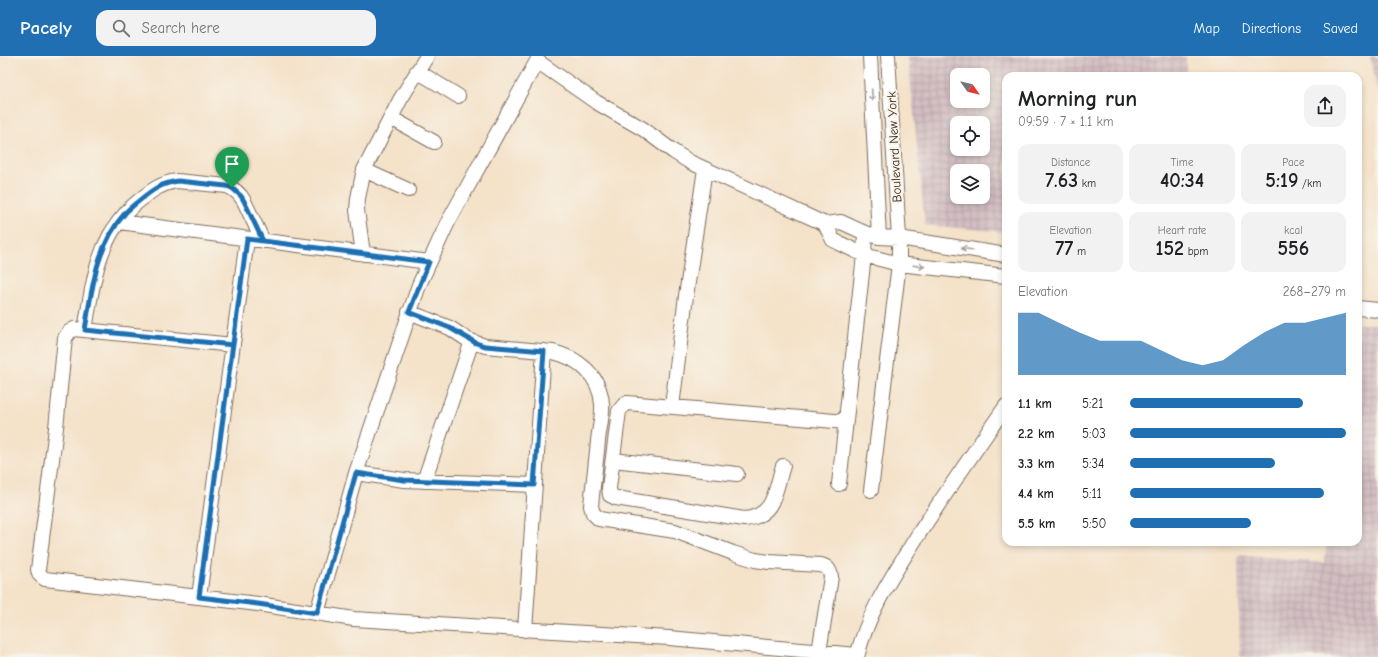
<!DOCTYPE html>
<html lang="en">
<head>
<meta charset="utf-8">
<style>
  body { margin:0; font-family:"Comic Neue",sans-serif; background:#f2f2f2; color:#202124; height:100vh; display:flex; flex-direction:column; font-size:15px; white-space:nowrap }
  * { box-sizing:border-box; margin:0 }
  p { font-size:13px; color:#757577 }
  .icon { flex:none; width:22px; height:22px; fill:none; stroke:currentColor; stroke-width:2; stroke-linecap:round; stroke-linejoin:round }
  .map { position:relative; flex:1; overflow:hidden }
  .panel { position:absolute; left:1002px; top:16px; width:360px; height:474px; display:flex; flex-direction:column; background:#fff; border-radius:12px; box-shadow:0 2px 6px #0003 }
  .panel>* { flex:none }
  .needle { width:26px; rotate:124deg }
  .buttons { position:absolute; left:950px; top:12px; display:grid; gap:8px }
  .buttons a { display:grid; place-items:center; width:40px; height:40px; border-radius:8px; background:#fff; box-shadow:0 2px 6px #0003; font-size:20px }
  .pin { position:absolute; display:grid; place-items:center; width:34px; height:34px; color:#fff; margin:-41px -17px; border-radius:50% 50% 50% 0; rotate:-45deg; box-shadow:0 0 4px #0007 }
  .pin .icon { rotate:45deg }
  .round { display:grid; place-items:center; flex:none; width:42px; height:42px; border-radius:12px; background:#f2f2f2 }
  .summary { display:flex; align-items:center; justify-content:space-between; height:68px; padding:0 16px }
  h1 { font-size:22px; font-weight:700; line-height:30px }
  .metrics { display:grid; grid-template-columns:repeat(3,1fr); gap:6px; height:68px; padding:4px 16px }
  .metrics div { display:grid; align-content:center; border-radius:10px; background:#f2f2f2; text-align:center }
  .metrics b { font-size:20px; font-weight:700 }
  .metrics small { font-size:11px; font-weight:400 }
  .metrics p { font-size:11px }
  .chart { height:112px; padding:8px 16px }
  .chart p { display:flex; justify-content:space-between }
  .chart svg { width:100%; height:72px; margin-top:4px; fill:#1f6fb2; opacity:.7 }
  ul { padding:0 16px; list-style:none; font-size:13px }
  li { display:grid; grid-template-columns:64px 48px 1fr; align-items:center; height:30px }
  li i { height:10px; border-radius:5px; background:#1f6fb2 }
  header { display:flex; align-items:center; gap:24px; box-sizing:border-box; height:56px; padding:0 20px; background:#1f6fb2; color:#fff }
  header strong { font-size:19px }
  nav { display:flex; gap:22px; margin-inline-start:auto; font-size:14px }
  .search { width:280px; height:36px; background:#f2f2f2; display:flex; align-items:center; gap:10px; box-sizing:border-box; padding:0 14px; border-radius:12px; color:#757577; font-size:15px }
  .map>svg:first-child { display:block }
</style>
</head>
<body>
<header>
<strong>Pacely</strong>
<div class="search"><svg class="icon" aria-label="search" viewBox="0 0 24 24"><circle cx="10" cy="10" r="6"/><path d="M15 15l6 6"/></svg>Search here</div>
<nav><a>Map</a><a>Directions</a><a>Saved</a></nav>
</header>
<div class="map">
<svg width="1378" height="601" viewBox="0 0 1378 601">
  <defs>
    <pattern id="industrial-grid" width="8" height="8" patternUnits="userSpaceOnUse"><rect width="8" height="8" fill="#d2bec2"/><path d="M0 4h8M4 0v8" fill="none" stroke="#b5a3a6"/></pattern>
  </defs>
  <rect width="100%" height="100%" fill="#f7f3e8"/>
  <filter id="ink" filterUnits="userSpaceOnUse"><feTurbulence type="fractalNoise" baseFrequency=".025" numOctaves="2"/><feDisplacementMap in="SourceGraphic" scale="8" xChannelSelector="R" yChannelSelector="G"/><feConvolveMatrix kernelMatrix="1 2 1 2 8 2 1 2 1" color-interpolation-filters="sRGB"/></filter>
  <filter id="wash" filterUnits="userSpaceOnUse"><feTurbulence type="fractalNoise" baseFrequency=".012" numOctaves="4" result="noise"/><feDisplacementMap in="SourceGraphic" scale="16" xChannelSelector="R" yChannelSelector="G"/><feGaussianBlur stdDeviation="0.9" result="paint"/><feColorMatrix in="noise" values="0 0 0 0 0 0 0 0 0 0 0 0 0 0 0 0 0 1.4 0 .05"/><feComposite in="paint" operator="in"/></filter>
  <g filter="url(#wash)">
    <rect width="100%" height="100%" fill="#f4e2c9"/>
    <path fill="url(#industrial-grid)" fill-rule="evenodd" d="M908,0H1186V20H1006V176L925,169ZM957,19H983V45H957ZM957,67H983V93H957ZM957,115H983V141H957Z
      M1370,0H1378V37Z
      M1358,268H1378V601H1240L1238,499L1324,507L1327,486H1358Z"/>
  </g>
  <g filter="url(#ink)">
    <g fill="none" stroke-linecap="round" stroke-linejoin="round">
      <defs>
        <path id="minor" d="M870,0L879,181
          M417,15L458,40
          M391,62L434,86
          M364,114L408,134
          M119,166L429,206
          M825,168L833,184L864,199L899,208L1006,220
          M363,198L357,154L358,142L364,114L400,44L427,0
          M1358,252L1378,254
          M409,256L450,272L468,284L485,290L553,296C579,302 600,320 602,348C603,360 599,373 598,385C596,407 593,428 591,450L593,457L599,463L675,475L733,497L755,504L769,506L820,509C827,510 830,514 831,521L819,596
          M85,274C92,233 96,189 126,157C130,152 135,148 140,144C152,134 162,127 177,125L227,130C235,133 240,138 244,145L263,185
          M233,289L74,273L69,276L65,282L56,372L38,514L40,519L45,523L258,548L354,563L669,582L857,599
          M672,350L686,240L705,113
          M613,404L737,418
          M783,410C775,434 775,461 744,463L616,442L610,439L609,432L619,355L624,349L627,347L846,366
          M356,417L404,424L534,429
          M424,425L472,285
          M839,428L864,199L865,177
          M871,434L899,208V182L888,0
          M199,541L247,183
          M317,557L356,417L419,229L447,168L537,5L596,46L643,73L674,96L690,106L825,168L841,166L865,177L879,181L899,182L1006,199
          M525,574L544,295
          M857,601C868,555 893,519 918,479C947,435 976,393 1006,350"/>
      </defs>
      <use href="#minor" stroke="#7c6a5a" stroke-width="16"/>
      <use href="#minor" stroke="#fff" stroke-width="14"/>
    </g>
    <defs><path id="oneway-shaft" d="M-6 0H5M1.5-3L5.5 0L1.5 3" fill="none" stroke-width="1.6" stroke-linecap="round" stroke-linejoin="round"/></defs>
    <g stroke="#a79f9a">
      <use href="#oneway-shaft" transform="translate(872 39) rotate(87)"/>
      <use href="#oneway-shaft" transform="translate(967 193) rotate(-171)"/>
      <use href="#oneway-shaft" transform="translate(919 210) rotate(7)"/>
    </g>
  </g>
  <g fill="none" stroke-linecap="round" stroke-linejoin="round" filter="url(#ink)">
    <defs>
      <path id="route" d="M232,132L226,130L178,125C162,127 152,134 140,144C135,148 130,152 126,156C96,189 92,233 85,274L233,289L247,183L429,206L409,256L450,272L476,287L485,290L544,295L534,429L404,424L356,417L317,557L258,548L199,541C215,422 231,302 247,183L263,185L244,145L241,140L232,132"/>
    </defs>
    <use href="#route" stroke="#fff" stroke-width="8"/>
    <use href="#route" stroke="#1f6fb2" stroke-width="5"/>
  </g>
  <g text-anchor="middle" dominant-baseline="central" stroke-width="4" stroke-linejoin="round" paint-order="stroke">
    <g font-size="13" fill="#3b2a1e" stroke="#f7f3e8">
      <text transform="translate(894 91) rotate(-93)">Boulevard New York</text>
    </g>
  </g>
</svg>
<div class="buttons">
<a><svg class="needle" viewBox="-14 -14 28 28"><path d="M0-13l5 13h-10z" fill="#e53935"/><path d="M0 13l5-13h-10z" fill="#757577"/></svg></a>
<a><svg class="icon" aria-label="locate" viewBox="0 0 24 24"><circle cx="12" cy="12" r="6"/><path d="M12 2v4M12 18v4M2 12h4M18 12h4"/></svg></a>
<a><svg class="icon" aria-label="layers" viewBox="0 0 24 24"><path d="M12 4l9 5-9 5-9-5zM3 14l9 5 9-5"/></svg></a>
</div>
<div class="pin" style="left:232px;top:132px;background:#1e9e55"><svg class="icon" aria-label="arrive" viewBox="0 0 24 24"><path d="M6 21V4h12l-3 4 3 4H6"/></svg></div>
<section class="panel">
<div class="summary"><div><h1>Morning run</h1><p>09:59 · 7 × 1.1 km</p></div><a class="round"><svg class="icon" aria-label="share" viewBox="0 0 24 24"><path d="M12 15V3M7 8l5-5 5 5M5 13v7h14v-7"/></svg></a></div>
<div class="metrics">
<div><p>Distance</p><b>7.63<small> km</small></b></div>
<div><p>Time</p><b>40:34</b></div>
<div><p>Pace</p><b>5:19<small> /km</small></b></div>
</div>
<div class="metrics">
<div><p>Elevation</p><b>77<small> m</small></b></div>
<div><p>Heart rate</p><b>152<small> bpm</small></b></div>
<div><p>kcal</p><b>556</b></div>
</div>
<div class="chart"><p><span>Elevation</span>268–279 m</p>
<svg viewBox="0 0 160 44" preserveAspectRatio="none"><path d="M0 44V6L10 6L20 12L30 18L40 23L50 23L60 23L70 29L80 35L90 38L100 35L110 26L120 18L130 12L140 12L150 9L160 6V44z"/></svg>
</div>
<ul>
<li><b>1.1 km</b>5:21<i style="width:80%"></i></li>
<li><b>2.2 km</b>5:03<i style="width:100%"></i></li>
<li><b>3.3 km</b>5:34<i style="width:67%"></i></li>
<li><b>4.4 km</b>5:11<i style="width:90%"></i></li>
<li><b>5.5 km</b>5:50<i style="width:56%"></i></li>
</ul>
</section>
</div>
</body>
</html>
